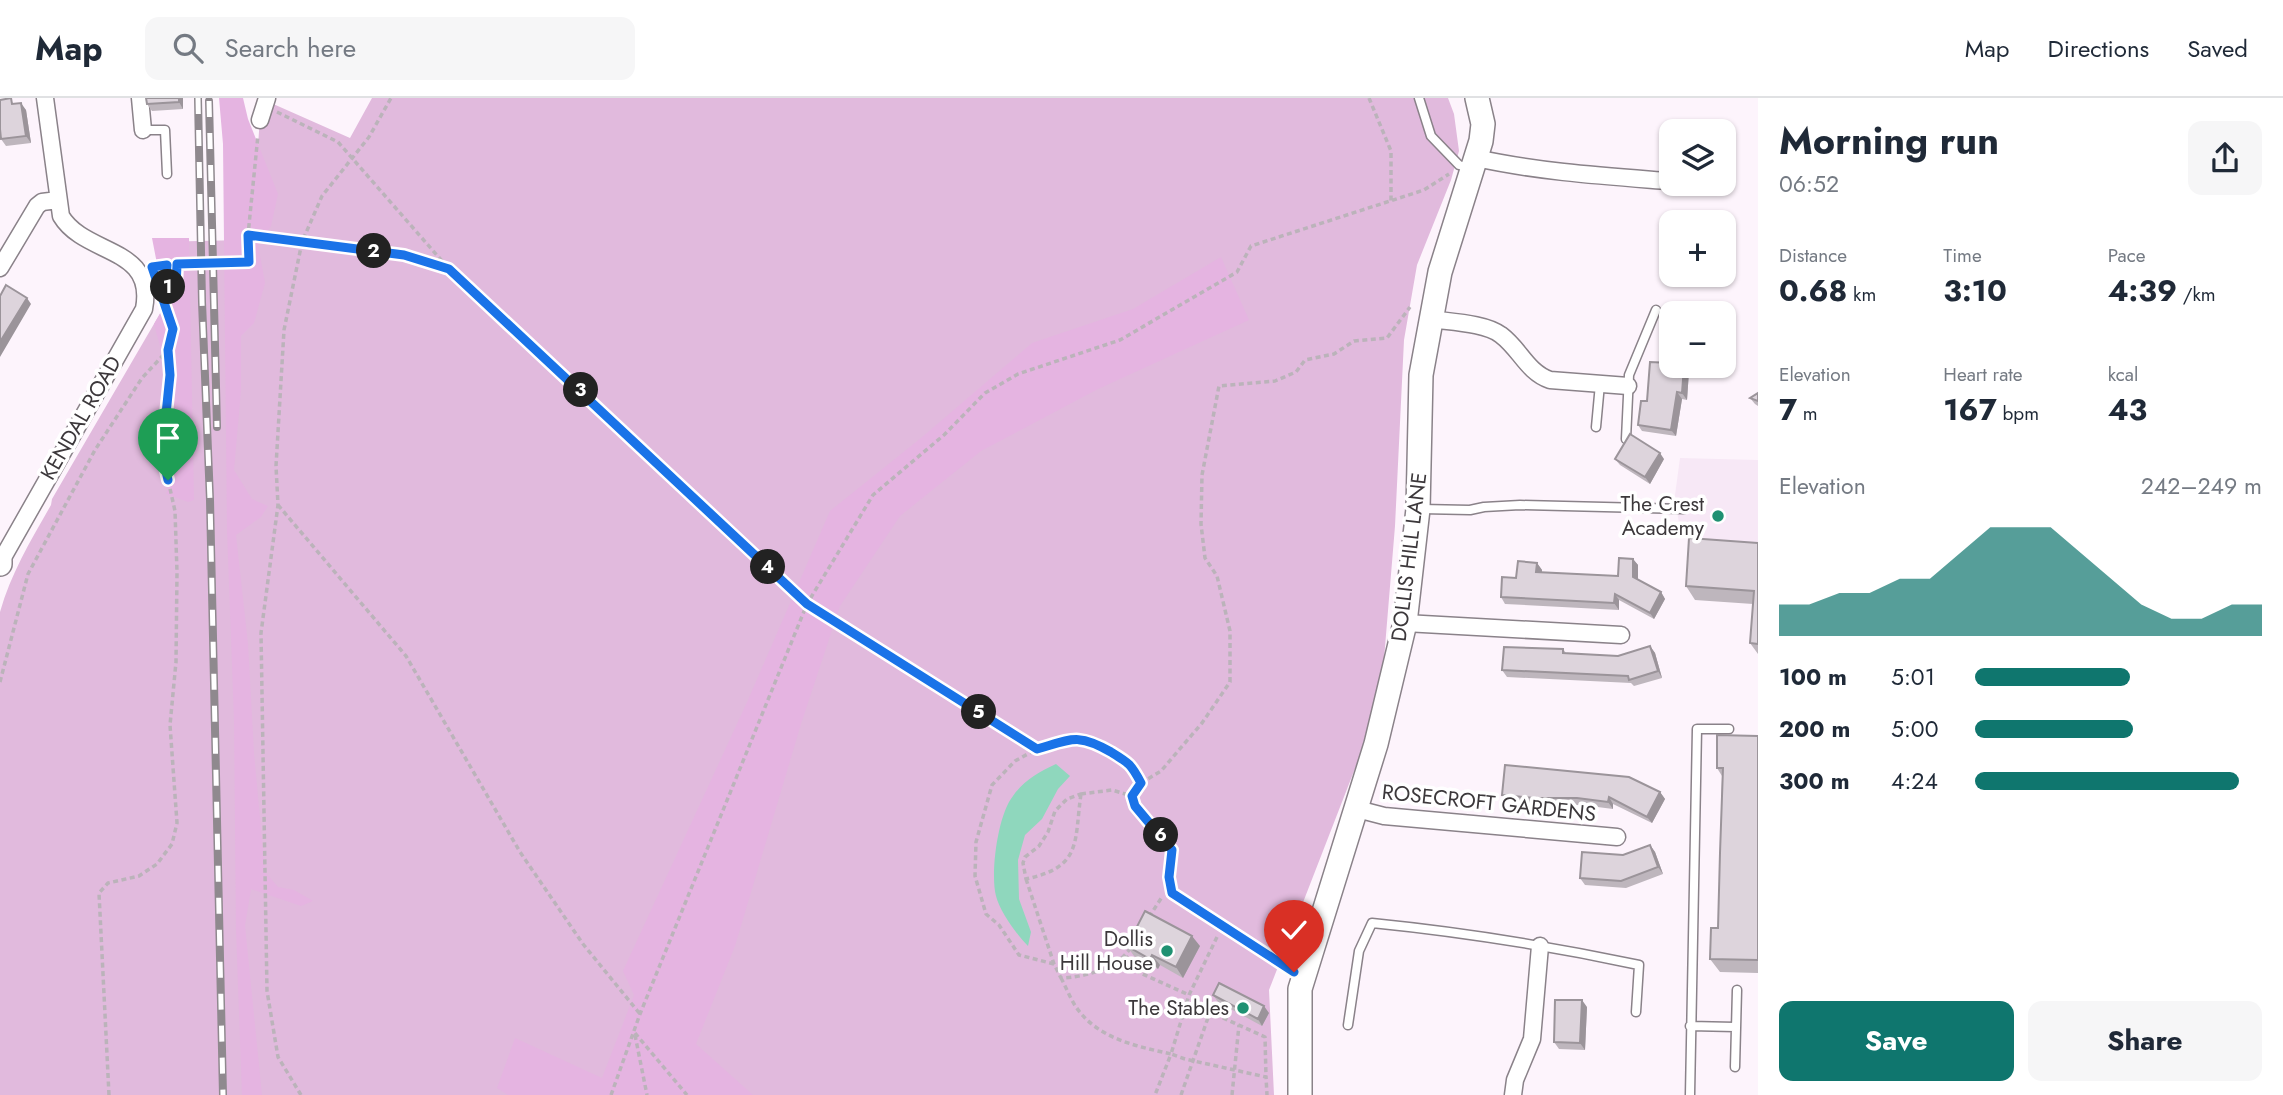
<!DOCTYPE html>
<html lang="en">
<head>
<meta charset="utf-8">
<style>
  body { margin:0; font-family:Jost,sans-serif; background:#f6f6f7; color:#1f2937; height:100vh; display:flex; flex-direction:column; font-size:26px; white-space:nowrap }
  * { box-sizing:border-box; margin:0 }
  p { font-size:23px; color:#747a83 }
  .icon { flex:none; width:38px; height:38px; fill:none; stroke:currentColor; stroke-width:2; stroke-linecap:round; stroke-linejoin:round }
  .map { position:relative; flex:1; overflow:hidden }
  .details { display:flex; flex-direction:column; background:#fff; width:525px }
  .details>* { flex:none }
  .buttons { position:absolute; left:1659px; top:21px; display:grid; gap:14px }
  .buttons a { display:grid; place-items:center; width:77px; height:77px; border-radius:14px; background:#fff; box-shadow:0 2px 5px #0004; font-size:35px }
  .pin { position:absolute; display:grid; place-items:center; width:60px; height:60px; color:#fff; margin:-72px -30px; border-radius:50% 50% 50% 0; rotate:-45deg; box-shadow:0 0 7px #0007 }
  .pin .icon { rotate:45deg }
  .km { position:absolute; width:35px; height:35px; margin:-18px; border-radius:50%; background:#222; color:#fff; font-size:19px; line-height:35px; text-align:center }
  .round { display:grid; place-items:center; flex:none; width:74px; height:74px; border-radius:14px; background:#f6f6f7 }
  .head { display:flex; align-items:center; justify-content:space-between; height:119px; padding:0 21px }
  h1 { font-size:38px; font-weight:700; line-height:52px }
  .stats { display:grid; grid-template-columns:repeat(3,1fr); gap:10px; height:119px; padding:7px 21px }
  .stats div { display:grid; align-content:center }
  .stats b { font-size:30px; font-weight:700 }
  .stats small { font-size:19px; font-weight:400 }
  .stats p { font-size:19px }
  .chart { height:196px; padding:14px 21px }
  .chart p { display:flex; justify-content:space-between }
  .chart svg { width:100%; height:126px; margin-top:7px; fill:#0f766e; opacity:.7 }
  .button { display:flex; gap:14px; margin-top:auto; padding:14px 21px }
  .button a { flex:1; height:80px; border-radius:14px; background:#0f766e; color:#fff; font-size:28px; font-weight:700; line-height:80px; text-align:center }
  .button a+a { background:#f6f6f7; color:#1f2937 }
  ul { padding:0 21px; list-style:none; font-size:23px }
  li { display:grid; grid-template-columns:112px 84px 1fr; align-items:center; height:52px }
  li i { height:18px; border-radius:9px; background:#0f766e }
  header { display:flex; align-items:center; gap:42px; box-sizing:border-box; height:98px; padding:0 35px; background:#fff; border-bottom:2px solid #e0e1e3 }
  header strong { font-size:33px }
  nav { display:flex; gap:38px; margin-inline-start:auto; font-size:24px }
  .search { width:490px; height:63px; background:#f6f6f7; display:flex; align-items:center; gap:18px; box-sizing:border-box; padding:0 24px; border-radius:14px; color:#747a83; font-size:26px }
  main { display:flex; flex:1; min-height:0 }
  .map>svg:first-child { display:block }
</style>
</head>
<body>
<header>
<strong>Map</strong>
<div class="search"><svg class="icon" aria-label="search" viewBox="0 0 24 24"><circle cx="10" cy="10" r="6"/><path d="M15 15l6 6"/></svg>Search here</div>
<nav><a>Map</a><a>Directions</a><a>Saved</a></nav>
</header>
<main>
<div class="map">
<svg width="1758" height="997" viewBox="0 0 1758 997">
  <rect width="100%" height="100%" fill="#fdf4fc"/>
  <path fill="#f7e8f6" d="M1680,360L1758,362V445L1681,440L1675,397Z"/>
  <path fill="#e1badd" d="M372,0H1448L1454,16L1459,53L1451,82L1417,167L1404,242L1395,428L1384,561L1361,655L1269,892L1274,997H0V514C11,475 31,442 51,407L52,401L165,207L155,144L243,142L252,135L260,19L271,5L350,40Z"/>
  <path fill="#e5b4e1" d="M219,0H243L248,21L278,96L271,128L258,147L265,185L254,225L241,238V292L234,372L252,401L268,408L261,419L236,437L248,546L254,655L265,774L278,789L294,792L313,803L301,808L251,791L245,827L262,997H242L236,832L234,622L227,432L223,46Z
    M152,140H189L194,402L188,404L166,396L176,370L167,344L161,307L167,274L154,226L165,207Z
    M1221,159L1249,222L1098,291L981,353L900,418L840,508L801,626L735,848L696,946L753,997H508L497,990L515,940L602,980L634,897L623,873L748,602L830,413L921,340L1032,245L1133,211Z"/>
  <path fill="#8fd7bd" d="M1056,666L1070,678L1058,691L1042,721L1025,737L1018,762L1019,801L1031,834L1028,848C1017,837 1000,814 996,798C990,775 998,716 1013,698C1024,682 1039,674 1056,666Z"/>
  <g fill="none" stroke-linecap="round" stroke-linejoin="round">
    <defs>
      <path id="lane" d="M1419,0L1431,38L1459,67L1470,70
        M143,32H165L167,76
        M1596,329L1600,286
        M1626,341L1629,277L1656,212
        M1421,411L1470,412L1484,409L1520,407L1684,411
        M1172,795L1301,878
        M1348,927L1359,853L1372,825C1462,834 1550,848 1639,867L1636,914
        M1690,928L1735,929
        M1735,969L1737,892
        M1690,997L1697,631H1729"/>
      <path id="street" d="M140,0L143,32
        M260,22L267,0
        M1476,60C1540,74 1604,78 1668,83
        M0,170L37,108L42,104L58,102
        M1430,221C1450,224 1486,225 1501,237C1520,251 1527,274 1550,282L1628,288
        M1,463L144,211C156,148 85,158 61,118L45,0
        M1405,525L1621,537
        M1357,711L1384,718L1617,739
        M1513,997L1515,982L1532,941L1540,848"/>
      <path id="secondary" d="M0,463V466
        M1300,997V891L1376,646L1405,525L1418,411L1421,277L1440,174L1481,43L1483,26L1477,0"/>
    </defs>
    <use href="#lane" stroke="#8a8289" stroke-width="11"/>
    <use href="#street" stroke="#8a8289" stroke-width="19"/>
    <use href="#secondary" stroke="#8a8289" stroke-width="26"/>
    <path stroke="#bbb3ba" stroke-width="3.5" stroke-dasharray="5 3.5" stroke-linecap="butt" d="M1369,0L1391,53V104
      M277,14L338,44L449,171L807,506L1037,651
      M248,137L404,157L449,171
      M249,164L248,137L258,37
      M154,168L167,167L165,189L175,190L177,166
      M278,407L406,558L520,754L583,846L640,916
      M0,584L28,476L95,352L142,280L168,252L173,231L162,197
      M1141,685L1161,673L1202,625L1230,584V533L1217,478L1205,460L1201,426L1202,377L1219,288L1275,283L1296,274L1305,262L1334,256L1354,243L1387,240L1410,209
      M1081,696C1074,743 1083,769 1026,781L1023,765L1025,759L1039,748L1048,734L1055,713L1067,701Z
      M1081,696L1112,692L1132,698
      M1026,781L1054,866L1061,880C1084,879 1118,871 1131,849
      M1149,819L1162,799
      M1217,839L1189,897L1171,956L1185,961L1266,979L1267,997
      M1126,858L1136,873L1189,897
      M1054,866L1019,857L999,827L986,816L975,778L976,744L992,687L1015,663L1037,651L1070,642H1089L1131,666L1141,685L1132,698L1135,708L1172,752L1170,784
      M1061,880C1066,889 1070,900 1076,909C1098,941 1136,948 1171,956L1155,997
      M635,935L687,997
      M635,937L647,997
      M109,997L99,795L108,785L139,778L157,766L172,746L177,725L170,627L176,564L177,474L175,413L162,355L170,277L168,252
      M301,997L278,959L267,893L261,535L278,407L276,368L284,232L302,144L322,98L369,39L391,0
      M611,997L640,916L807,506L873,397L944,337L985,295L1018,276L1120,242L1237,174L1251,148L1424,92L1449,76
      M1181,997L1210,914L1265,939L1266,979
      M1232,997L1239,927"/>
    <use href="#lane" stroke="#fff" stroke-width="8"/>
    <use href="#street" stroke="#fff" stroke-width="16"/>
    <use href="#secondary" stroke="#fff" stroke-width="23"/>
    <defs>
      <path id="rail" d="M198,0L202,204L210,402L223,997
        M209,3L217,329"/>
    </defs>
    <use href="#rail" stroke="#8f898e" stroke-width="8"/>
    <use href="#rail" stroke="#fff" stroke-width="5" stroke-dasharray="16" stroke-linecap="butt"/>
    <path stroke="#bbb3ba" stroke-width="3.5" stroke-dasharray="5 3.5" stroke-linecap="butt" d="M177,166L249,164"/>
  </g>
  <path fill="#beb6bd" d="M183,0V11L152,13L147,6Z
    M15,6L26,12L31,45L6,48L1,41Z
    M1689,273L1687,302L1682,301L1676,338L1642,333L1638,327L1647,303Z
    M1758,295V308L1755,306L1750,300Z
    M1615,361H1664L1650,386L1620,367Z
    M1758,445V556L1750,545L1753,506L1695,502L1686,488Z
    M1633,461L1638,467V482L1661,494L1665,501L1654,521L1619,502V512L1505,506L1501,499L1516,480L1537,465L1542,472V474L1618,478Z
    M1650,548L1655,555L1662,580L1634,588L1631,585L1507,579L1502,572L1563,551L1566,555L1618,558Z
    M1758,638V875L1720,874L1710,861L1718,830L1722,678L1717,670Z
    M1660,694L1665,701L1652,725L1613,706V711L1582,707H1539L1507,704L1502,697Z
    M1650,747L1655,754L1663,776L1626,790L1585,787L1580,780Z
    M1127,848H1200L1183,880L1160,867L1158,871L1134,858Z
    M1213,897L1269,915L1262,928L1218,904Z
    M1587,909L1585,952L1559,951L1554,944Z"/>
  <path fill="#9b949a" d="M179,0H183V11L179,4Z
    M21,5L26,12L31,45L26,38Z
    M27,200L31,206L0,259V244Z
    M1684,268L1689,273L1687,302L1682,295Z
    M1677,294L1682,301L1676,338L1671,332Z
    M1660,355L1664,361L1650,386L1645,379Z
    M1633,461L1638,467V486L1633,479Z
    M1537,465L1542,472L1541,480L1536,474Z
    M1661,494L1665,501L1654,521L1650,515Z
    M1615,496L1619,502V512L1614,505Z
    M1650,548L1655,555L1662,580L1658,573Z
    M1660,694L1665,701L1652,725L1647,719Z
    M1609,699L1613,706V711L1608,704Z
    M1650,747L1655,754L1663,776L1658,769Z
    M1192,838L1200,848L1183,880L1176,869Z
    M1152,857L1160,867L1158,871L1150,861Z
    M1582,902L1587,909L1585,952L1580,945Z
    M1264,908L1269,915L1262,928L1258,921Z"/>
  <path fill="#ddd4dc" stroke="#9b949a" stroke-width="2" d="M11,0L12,6L21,5L26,38L1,41L0,31V2Z
    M146,0H179V4L147,6Z
    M6,187L27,200L0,244V198Z
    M1650,264L1671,265V268H1684L1682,295L1677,294L1671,332L1638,327L1641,303H1647Z
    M1758,295V303L1750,300Z
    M1630,336L1660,355L1645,379L1615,361Z
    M1689,440L1758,445V546L1750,545L1754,493L1686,488Z
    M1619,460L1633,461V479L1661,494L1650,515L1615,496L1614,505L1501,499L1502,479L1516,480L1518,463L1537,465L1536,474L1618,478Z
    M1650,548L1658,573L1629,582L1628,578L1502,572L1504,549L1563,551V555L1618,558Z
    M1717,637L1758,638V862L1710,861L1711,830H1718L1720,755L1723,670H1717Z
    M1505,667L1629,679L1660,694L1647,719L1609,699L1608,704L1577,700H1534L1502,697Z
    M1650,747L1658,769L1621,783L1580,780L1582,754L1623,757Z
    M1145,813L1192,838L1176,869L1152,857L1150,861L1127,848Z
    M1219,885L1264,908L1258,921L1213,897Z
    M1555,902H1582L1580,945L1554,944Z"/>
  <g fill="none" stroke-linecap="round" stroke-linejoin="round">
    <defs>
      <path id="route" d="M168,382L162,355L170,277L168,252L173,231L152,169L167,167L165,189L176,190L177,166L249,164L248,137L404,157L449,171L807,506L1037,651C1072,641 1078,635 1111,654C1129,665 1131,666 1141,685L1132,698L1135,708L1172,752L1169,779L1172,795L1294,874"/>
    </defs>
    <use href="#route" stroke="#fff" stroke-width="14"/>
    <use href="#route" stroke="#1a73e8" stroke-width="9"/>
  </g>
  <g fill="#1f9172" stroke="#fff" stroke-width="2.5">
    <circle cx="1718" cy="418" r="7"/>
    <circle cx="1167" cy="853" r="7"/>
    <circle cx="1243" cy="910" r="7"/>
  </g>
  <g text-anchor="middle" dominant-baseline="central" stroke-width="7" stroke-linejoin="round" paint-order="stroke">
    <g font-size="21" fill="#3c383b" stroke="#fff">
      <text transform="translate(81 320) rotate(-60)">KENDAL ROAD</text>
      <text transform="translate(1409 459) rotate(-83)">DOLLIS HILL LANE</text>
      <text transform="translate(1489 705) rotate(6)">ROSECROFT GARDENS</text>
    </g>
    <g font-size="21" fill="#3c383b" stroke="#fff" text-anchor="end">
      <text x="1704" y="406">The Crest<tspan x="1704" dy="24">Academy</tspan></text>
      <text x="1153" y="841">Dollis<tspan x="1153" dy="24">Hill House</tspan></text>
      <text x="1229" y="910">The Stables</text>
    </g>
  </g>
</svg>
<div class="buttons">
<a><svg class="icon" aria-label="layers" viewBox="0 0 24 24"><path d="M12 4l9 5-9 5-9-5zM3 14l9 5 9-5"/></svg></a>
<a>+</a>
<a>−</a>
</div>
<div class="pin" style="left:168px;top:382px;background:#1e9e55"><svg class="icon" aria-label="arrive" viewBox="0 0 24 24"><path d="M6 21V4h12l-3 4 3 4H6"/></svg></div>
<div class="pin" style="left:1294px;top:874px;background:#d93025"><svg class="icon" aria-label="check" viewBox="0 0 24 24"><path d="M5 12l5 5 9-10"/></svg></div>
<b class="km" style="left:168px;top:189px">1</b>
<b class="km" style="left:374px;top:153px">2</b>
<b class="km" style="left:581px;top:292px">3</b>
<b class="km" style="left:768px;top:469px">4</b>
<b class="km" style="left:979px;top:614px">5</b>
<b class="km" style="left:1161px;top:737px">6</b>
</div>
<section class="details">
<div class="head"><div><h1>Morning run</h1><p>06:52</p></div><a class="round"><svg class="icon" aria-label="share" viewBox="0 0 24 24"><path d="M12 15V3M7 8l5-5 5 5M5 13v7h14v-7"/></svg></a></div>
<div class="stats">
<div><p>Distance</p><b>0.68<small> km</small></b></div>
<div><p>Time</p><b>3:10</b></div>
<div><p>Pace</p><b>4:39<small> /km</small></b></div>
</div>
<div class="stats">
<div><p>Elevation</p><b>7<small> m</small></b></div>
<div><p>Heart rate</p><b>167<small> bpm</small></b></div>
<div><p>kcal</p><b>43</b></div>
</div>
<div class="chart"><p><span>Elevation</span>242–249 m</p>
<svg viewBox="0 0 160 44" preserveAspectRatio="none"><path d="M0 44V33L10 33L20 29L30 29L40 24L50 24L60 15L70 6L80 6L90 6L100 15L110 24L120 33L130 38L140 38L150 33L160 33V44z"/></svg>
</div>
<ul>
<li><b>100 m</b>5:01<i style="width:54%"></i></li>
<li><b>200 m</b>5:00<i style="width:55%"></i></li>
<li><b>300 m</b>4:24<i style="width:92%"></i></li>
</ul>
<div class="button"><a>Save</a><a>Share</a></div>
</section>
</main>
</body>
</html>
